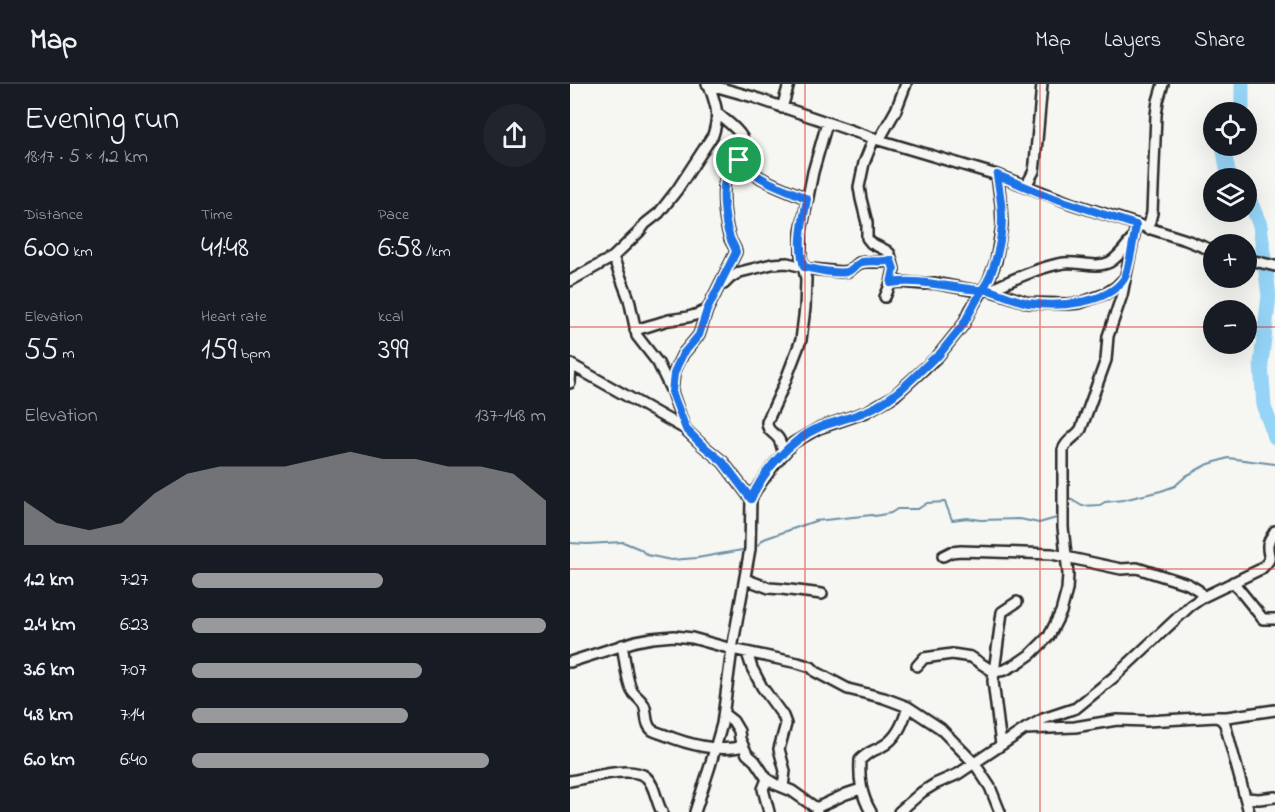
<!DOCTYPE html>
<html lang="en">
<head>
<meta charset="utf-8">
<style>
  body { margin:0; font-family:"Indie Flower",sans-serif; background:#20242c; color:#f1f3f6; height:100vh; display:flex; flex-direction:column; font-size:22px; white-space:nowrap }
  * { box-sizing:border-box; margin:0 }
  p { font-size:20px; color:#9ea1a6 }
  .icon { flex:none; width:33px; height:33px; fill:none; stroke:currentColor; stroke-width:2; stroke-linecap:round; stroke-linejoin:round }
  .map { position:relative; flex:1; overflow:hidden }
  .details { display:flex; flex-direction:column; background:#171b24; width:570px }
  .details>* { flex:none }
  .tools { position:absolute; left:633px; top:18px; display:grid; gap:12px }
  .tools a { display:grid; place-items:center; width:54px; height:54px; border-radius:50%; background:#171b24; box-shadow:0 6px 24px #0002; font-size:30px }
  .pin { position:absolute; display:grid; place-items:center; width:51px; height:51px; color:#fff; margin:-26px; border:3px solid #fff; border-radius:50%; box-shadow:0 2px 6px #0007 }
  .round { display:grid; place-items:center; flex:none; width:63px; height:63px; border-radius:32px; background:#20242c }
  .head { display:flex; align-items:center; justify-content:space-between; height:102px; padding:0 24px }
  h1 { font-size:33px; font-weight:600; line-height:45px }
  .figures { display:grid; grid-template-columns:repeat(3,1fr); gap:9px; height:102px; padding:6px 24px }
  .figures div { display:grid; align-content:center }
  .figures b { font-size:30px; font-weight:600 }
  .figures small { font-size:16px; font-weight:400 }
  .figures p { font-size:16px }
  .chart { height:168px; padding:12px 24px }
  .chart p { display:flex; justify-content:space-between }
  .chart svg { width:100%; height:108px; margin-top:6px; fill:#98999b; opacity:.7 }
  ul { padding:0 24px; list-style:none; font-size:20px }
  li { display:grid; grid-template-columns:96px 72px 1fr; align-items:center; height:45px }
  li i { height:15px; border-radius:8px; background:#98999b }
  header { display:flex; align-items:center; gap:36px; box-sizing:border-box; height:84px; padding:0 30px; background:#171b24; border-bottom:2px solid #363941 }
  header strong { font-size:28px }
  nav { display:flex; gap:33px; margin-inline-start:auto; font-size:21px }
  main { display:flex; flex:1; min-height:0 }
  .map>svg:first-child { display:block }
</style>
</head>
<body>
<header>
<strong>Map</strong>
<nav><a>Map</a><a>Layers</a><a>Share</a></nav>
</header>
<main>
<section class="details">
<div class="head"><div><h1>Evening run</h1><p>18:17 · 5 × 1.2 km</p></div><a class="round"><svg class="icon" aria-label="share" viewBox="0 0 24 24"><path d="M12 15V3M7 8l5-5 5 5M5 13v7h14v-7"/></svg></a></div>
<div class="figures">
<div><p>Distance</p><b>6.00<small> km</small></b></div>
<div><p>Time</p><b>41:48</b></div>
<div><p>Pace</p><b>6:58<small> /km</small></b></div>
</div>
<div class="figures">
<div><p>Elevation</p><b>55<small> m</small></b></div>
<div><p>Heart rate</p><b>159<small> bpm</small></b></div>
<div><p>kcal</p><b>399</b></div>
</div>
<div class="chart"><p><span>Elevation</span>137–148 m</p>
<svg viewBox="0 0 160 44" preserveAspectRatio="none"><path d="M0 44V26L10 35L20 38L30 35L40 23L50 15L60 12L70 12L80 12L90 9L100 6L110 9L120 9L130 12L140 12L150 15L160 26V44z"/></svg>
</div>
<ul>
<li><b>1.2 km</b>7:27<i style="width:54%"></i></li>
<li><b>2.4 km</b>6:23<i style="width:100%"></i></li>
<li><b>3.6 km</b>7:07<i style="width:65%"></i></li>
<li><b>4.8 km</b>7:14<i style="width:61%"></i></li>
<li><b>6.0 km</b>6:40<i style="width:84%"></i></li>
</ul>
</section>
<div class="map">
<svg width="705" height="728" viewBox="0 0 705 728">
  <rect width="100%" height="100%" fill="#f6f6f2"/>
  <filter id="ink" filterUnits="userSpaceOnUse"><feTurbulence type="fractalNoise" baseFrequency=".0167" numOctaves="2"/><feDisplacementMap in="SourceGraphic" scale="12" xChannelSelector="R" yChannelSelector="G"/><feConvolveMatrix kernelMatrix="1 2 1 2 8 2 1 2 1" color-interpolation-filters="sRGB"/></filter>
  <g filter="url(#ink)">
    <g fill="none" stroke-linecap="round" stroke-linejoin="round">
      <path stroke="#6b90a5" stroke-width="2" d="M497,415L502,416L512,422L530,421L535,418L553,416L591,407L605,402L616,392L636,381L658,374L705,380
        M0,459L17,460L53,458L70,465L77,471L101,476L127,474L178,465
        M183,463L188,461L194,455L245,437L302,431L305,432L321,429L327,425H348L357,419L375,418L382,436L397,434L410,436L450,435L469,439L490,433"/>
      <path stroke="#95d4f6" stroke-width="15" d="M669,28L672,24V0
        M653,62L659,94
        M676,113L679,115L690,141L699,212L691,279L694,323L705,353"/>
      <defs>
        <path id="minor" d="M137,0L183,13L309,56L427,91L500,119L616,156L644,167
          M212,24L219,0
          M304,54L294,79L289,103L291,115L297,139V154L301,159L317,167L320,170L324,185L321,199L315,213
          M309,56L326,26L336,0
          M169,76C177,84 186,92 197,97C210,104 224,108 237,115
          M456,102L464,87L465,79L472,0
          M578,145L582,129L586,31L588,17L593,0
          M43,173L59,215L67,252L88,279L102,308L115,345L131,360L153,378L181,415
          M676,175L705,182
          M0,197L43,173L69,148L75,140L89,129L107,106L143,51C150,30 146,21 139,1
          M321,199L330,198L353,200L364,199L402,206H419L459,219L498,220L510,219L535,210L546,203L555,194
          M154,200L160,194L170,188L202,180L217,179L242,185L271,188L279,187L289,179L295,178H312L321,176
          M419,206C443,196 468,183 494,179C509,177 526,185 540,178C549,173 556,162 563,154
          M65,246C76,243 88,239 99,236C113,234 124,233 137,226
          M0,280L115,345
          M0,299L1,281
          M102,308L104,289L107,282L113,270L129,251L137,226L166,168C165,162 162,160 160,155C155,139 153,119 154,103C155,91 159,87 167,79C186,56 164,43 148,30
          M213,368C212,363 211,358 208,354C203,348 197,347 197,338L213,303L231,256L235,224L236,195L231,173V148L243,88L257,39
          M373,472L381,468L391,467L482,470L551,485L567,484L618,500L628,506L633,513
          M175,495L199,504L212,505L252,510
          M663,498L693,535H705
          M52,561C55,575 56,595 62,607C65,612 71,615 74,621C78,629 74,639 82,646C86,648 92,650 95,651C117,660 150,669 173,662
          M177,569L182,584L192,603L213,632L216,640L209,665L215,687L213,703
          M0,578L66,557L82,554L104,552L122,554L162,565L228,579L241,583L246,588L278,605L314,614L338,623L370,644L405,680L420,703L430,728
          M347,582L354,574L382,570L401,573L424,588L432,528L447,518
          M154,630L163,637L169,647L170,655L177,670L185,677L197,695L205,700L222,707L246,724L247,728
          M646,633H657L705,626
          M455,645L505,643L547,636L577,637L646,633L651,635L655,640L679,728
          M431,661L423,597L424,588L435,586L448,579L461,570L479,552L491,528L497,506L498,490L493,443V366C496,356 506,353 511,345L536,276L538,252L552,211L566,141
          M197,695L193,705L199,728
          M0,697C18,694 61,681 76,693C85,701 86,718 92,728
          M676,714L689,715L705,713
          M246,724L276,710L291,705
          M125,728L140,682L152,640L162,565L180,465L181,415L185,407L203,382L223,359L249,344L296,328L324,312L368,272L393,241L401,225L418,198L426,177L432,141L431,120L427,91
          M301,728C291,711 289,695 290,676C299,667 302,668 311,663C327,655 333,639 338,623
          M329,728L352,708L365,700L388,690L455,645L473,635L506,624L544,593L620,522L633,513L691,485C705,472 697,475 698,461C698,457 703,451 705,447"/>
      </defs>
      <use href="#minor" stroke="#2b2b2b" stroke-width="14"/>
      <use href="#minor" stroke="#f6f6f2" stroke-width="9"/>
    </g>
  </g>
  <g fill="none" stroke-linecap="round" stroke-linejoin="round" filter="url(#ink)">
    <defs>
      <path id="route" d="M169,76C166,80 161,83 159,87C149,100 155,140 160,154C162,160 165,162 166,168L137,226L129,251L113,270L107,282L104,290L102,308L116,345L131,360L153,378L181,415C194,386 220,356 250,343C269,336 289,332 307,322C329,310 345,292 363,275L368,272L393,241L412,206H419C432,210 445,216 458,219C487,223 536,221 554,195C559,187 564,152 566,141L478,112L427,91C429,105 432,119 432,134C432,155 425,189 412,206C382,205 352,194 321,199L324,185L321,176C309,179 303,176 292,178C285,180 283,186 277,188C263,190 247,186 234,183C227,160 233,138 237,115C224,108 210,104 197,97C186,92 177,84 169,76"/>
    </defs>
    <use href="#route" stroke="#fff" stroke-width="12"/>
    <use href="#route" stroke="#1a73e8" stroke-width="8"/>
  </g>
  <path fill="none" stroke="#d62828" stroke-width="1.5" stroke-opacity="0.55" d="M235,0V728M470,0V728M0,243H644M676,243H705M0,485H705"/>
</svg>
<div class="tools">
<a><svg class="icon" aria-label="locate" viewBox="0 0 24 24"><circle cx="12" cy="12" r="6"/><path d="M12 2v4M12 18v4M2 12h4M18 12h4"/></svg></a>
<a><svg class="icon" aria-label="layers" viewBox="0 0 24 24"><path d="M12 4l9 5-9 5-9-5zM3 14l9 5 9-5"/></svg></a>
<a>+</a>
<a>−</a>
</div>
<div class="pin" style="left:169px;top:76px;background:#1e9e55"><svg class="icon" aria-label="arrive" viewBox="0 0 24 24"><path d="M6 21V4h12l-3 4 3 4H6"/></svg></div>
</div>
</main>
</body>
</html>
